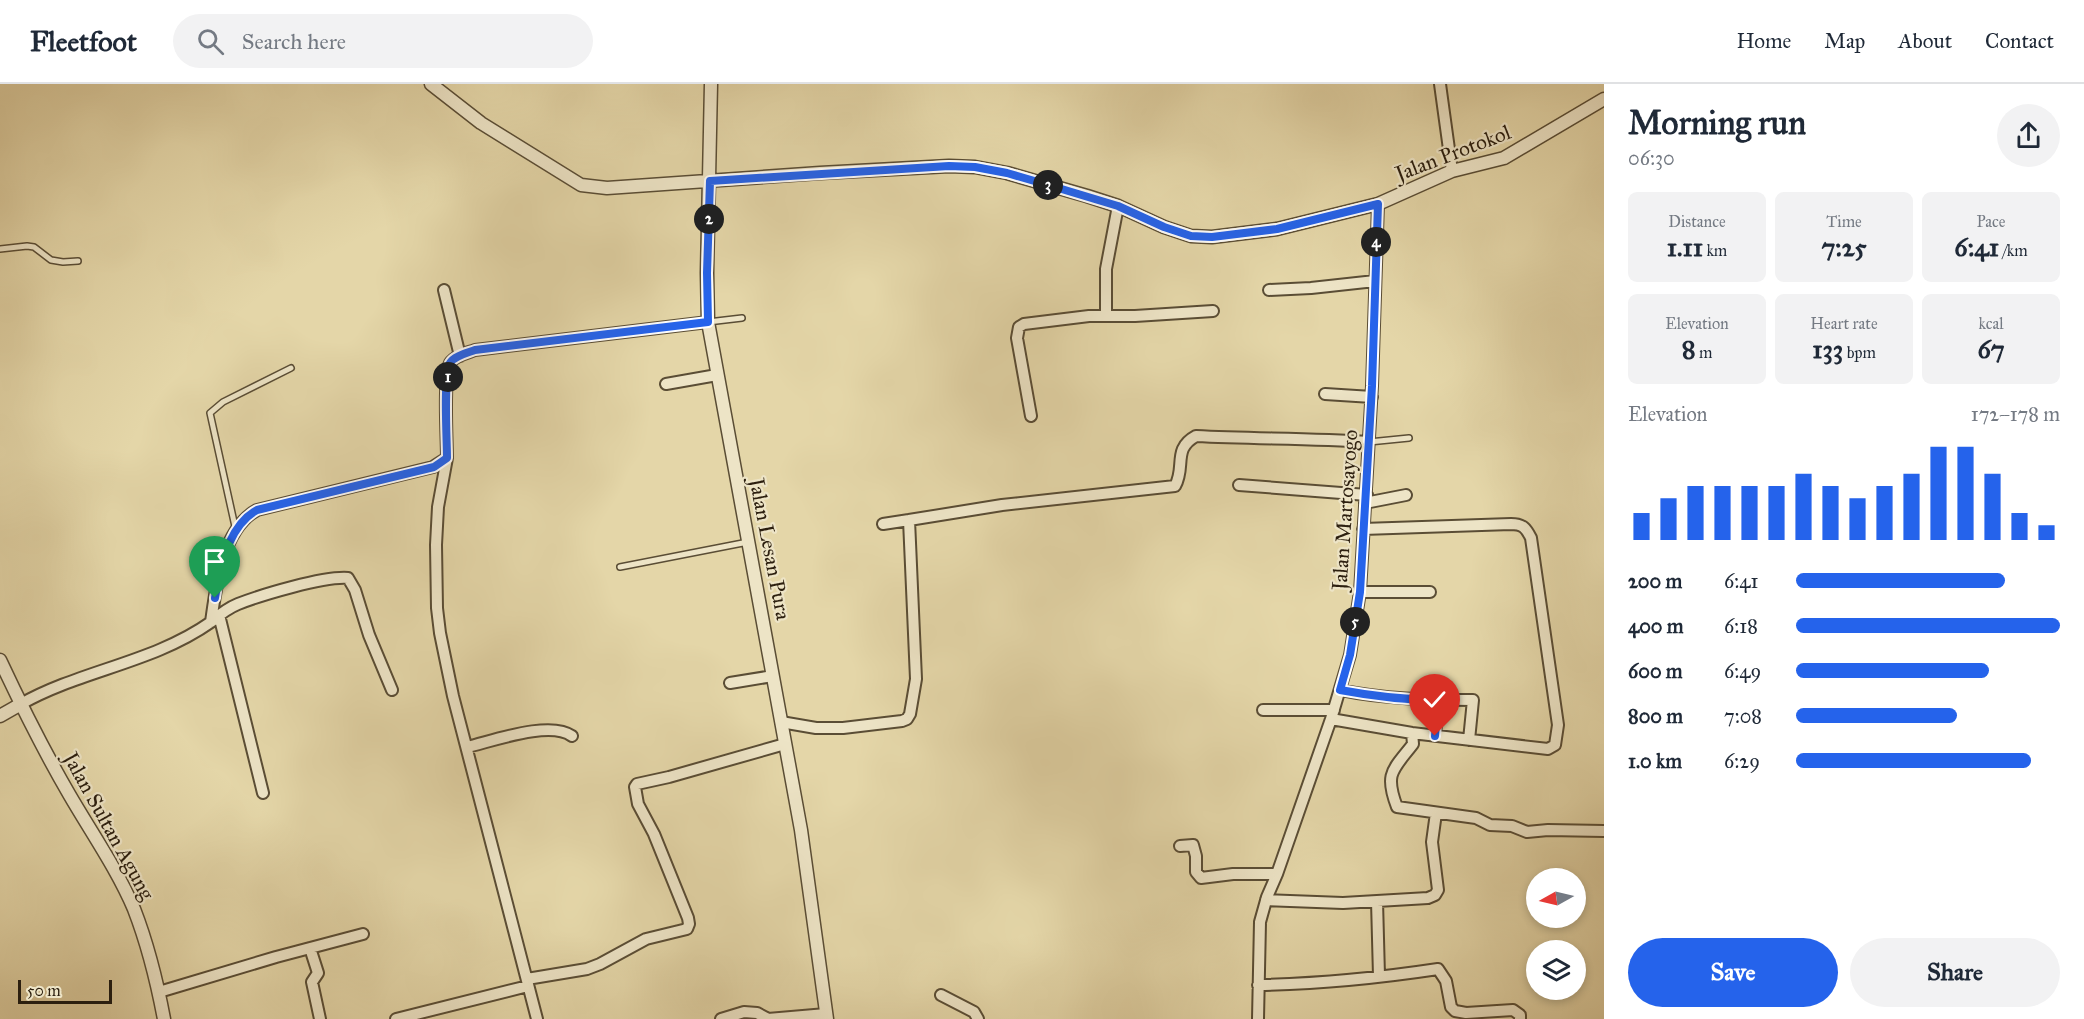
<!DOCTYPE html>
<html lang="en">
<head>
<meta charset="utf-8">
<style>
  body { margin:0; font-family:"IM FELL Great Primer",serif; background:#f2f2f3; color:#1f2937; height:100vh; display:flex; flex-direction:column; font-size:22px; white-space:nowrap }
  * { box-sizing:border-box; margin:0 }
  p { font-size:20px; color:#747a83 }
  .icon { flex:none; width:33px; height:33px; fill:none; stroke:currentColor; stroke-width:2; stroke-linecap:round; stroke-linejoin:round }
  .map { position:relative; flex:1; overflow:hidden }
  .sheet { display:flex; flex-direction:column; background:#fff; width:480px }
  .sheet>* { flex:none }
  .needle { width:39px; rotate:262deg }
  .controls { position:absolute; left:1526px; top:784px; display:grid; gap:12px }
  .controls a { display:grid; place-items:center; width:60px; height:60px; border-radius:50%; background:#fff; box-shadow:0 3px 9px #0003; font-size:30px }
  .scale { position:absolute; left:18px; bottom:15px; width:94px; box-sizing:border-box; padding-left:6px; border:3px solid #2c1f0f; border-top:0; font-size:16px; line-height:21px; white-space:nowrap; color:#2c1f0f; -webkit-text-stroke:4px #ede4c6; paint-order:stroke }
  .pin { position:absolute; display:grid; place-items:center; width:51px; height:51px; color:#fff; margin:-62px -26px; border-radius:50% 50% 50% 0; rotate:-45deg; box-shadow:0 0 6px #0007 }
  .pin .icon { rotate:45deg }
  .km { position:absolute; width:30px; height:30px; margin:-15px; border-radius:50%; background:#222; color:#fff; font-size:16px; line-height:30px; text-align:center }
  .round { display:grid; place-items:center; flex:none; width:63px; height:63px; border-radius:32px; background:#f2f2f3 }
  .overview { display:flex; align-items:center; justify-content:space-between; height:102px; padding:0 24px }
  h1 { font-size:33px; font-weight:800; line-height:45px }
  .metrics { display:grid; grid-template-columns:repeat(3,1fr); gap:9px; height:102px; padding:6px 24px }
  .metrics div { display:grid; align-content:center; border-radius:9px; background:#f2f2f3; text-align:center }
  .metrics b { font-size:26px; font-weight:800 }
  .metrics small { font-size:16px; font-weight:400 }
  .metrics p { font-size:16px }
  .chart { height:168px; padding:12px 24px }
  .chart p { display:flex; justify-content:space-between }
  .chart svg { width:100%; height:108px; margin-top:6px; stroke:#2563eb; stroke-width:6 }
  .cta { display:flex; gap:12px; margin-top:auto; padding:12px 24px }
  .cta a { flex:1; height:69px; border-radius:36px; background:#2563eb; color:#fff; font-size:24px; font-weight:800; line-height:69px; text-align:center }
  .cta a+a { background:#f2f2f3; color:#1f2937 }
  ul { padding:0 24px; list-style:none; font-size:20px }
  li { display:grid; grid-template-columns:96px 72px 1fr; align-items:center; height:45px }
  li i { height:15px; border-radius:8px; background:#2563eb }
  header { display:flex; align-items:center; gap:36px; box-sizing:border-box; height:84px; padding:0 30px; background:#fff; border-bottom:2px solid #e0e1e3 }
  header strong { font-size:28px }
  nav { display:flex; gap:33px; margin-inline-start:auto; font-size:21px }
  .search { width:420px; height:54px; background:#f2f2f3; display:flex; align-items:center; gap:15px; box-sizing:border-box; padding:0 21px; border-radius:33px; color:#747a83; font-size:22px }
  main { display:flex; flex:1; min-height:0 }
  .map>svg:first-child { display:block }
</style>
</head>
<body>
<header>
<strong>Fleetfoot</strong>
<div class="search"><svg class="icon" aria-label="search" viewBox="0 0 24 24"><circle cx="10" cy="10" r="6"/><path d="M15 15l6 6"/></svg>Search here</div>
<nav><a>Home</a><a>Map</a><a>About</a><a>Contact</a></nav>
</header>
<main>
<div class="map">
<svg width="1604" height="935" viewBox="0 0 1604 935">
  <rect width="100%" height="100%" fill="#e4d6a8"/>
  <filter id="stains"><feTurbulence type="fractalNoise" baseFrequency=".00333" numOctaves="4"/><feColorMatrix values="0 0 0 0 .2 0 0 0 0 .09 0 0 0 0 .02 0 0 0 .5 -.17"/></filter>
  <radialGradient id="worn" r=".72"><stop offset=".6" stop-color="#630" stop-opacity="0"/><stop offset="1" stop-color="#630" stop-opacity=".3"/></radialGradient>
  <g fill="none" stroke-linecap="round" stroke-linejoin="round">
    <defs>
      <path id="service" d="M0,165L27,162L34,163L51,176L63,178L78,177
        M708,238L742,234
        M1369,358L1409,354
        M236,447L210,329L223,318L291,284
        M620,483L748,458"/>
      <path id="minor" d="M1440,0L1452,87
        M444,206L460,272
        M1269,206L1311,204L1375,197
        M1106,231V185L1118,122
        M666,300L717,291
        M1325,310L1372,313
        M1031,332L1017,254L1019,243L1024,240L1089,232H1135L1213,227
        M447,374L438,423L436,461L437,524L440,549L453,612L537,935
        M1239,401L1367,411
        M1365,419L1406,411
        M909,436L1002,421L1175,402C1186,383 1172,365 1196,352C1253,355 1311,354 1369,358
        M1360,508H1430
        M219,531L263,709
        M211,538C219,531 228,524 238,520C261,511 324,492 348,494L355,506L369,551L392,606
        M730,599L773,592
        M1340,606C1384,615 1428,616 1473,616L1469,656
        M21,620C81,586 153,579 211,538C216,503 222,445 257,426L433,383L447,374C447,355 443,294 450,279C454,272 467,269 475,266L708,238
        M1263,626H1334
        M1331,635L1412,649L1548,665L1555,661L1558,641L1531,454C1526,444 1523,440 1511,440L1363,445
        M781,638L816,644H843L902,637L907,635L910,630L916,595L909,436L883,440
        M1412,649L1413,660C1393,686 1384,689 1397,723L1476,734L1490,741L1512,742L1527,748L1548,746L1604,747
        M1435,652L1438,616
        M467,663C493,657 550,636 572,652
        M1180,762L1193,761L1196,772V788L1201,794L1233,790H1277
        M1266,816L1343,819L1428,814L1435,811L1438,806L1432,758L1436,729
        M1377,817L1379,892
        M310,864L318,889L312,898L320,935
        M527,895L587,885L600,880L646,855L687,845L689,840L688,834L654,750L638,720L635,703L637,700L669,693L785,660
        M1258,901C1319,900 1378,894 1438,885L1446,897L1451,923L1455,927L1466,929L1513,926L1520,931V935
        M159,908L276,873L363,850
        M941,911L974,928L978,935
        M396,935L528,902
        M721,935L744,928L757,929L768,935L826,930
        M1258,935L1260,838L1267,813L1277,790L1331,635L1350,571L1360,508L1372,302L1378,120"/>
      <path id="tertiary" d="M431,0L481,39L581,101L607,104L820,89L949,82L975,83L1007,89L1087,112L1118,122L1164,143L1191,152L1212,153L1277,145L1378,120L1452,87L1504,74L1604,15
        M711,0L707,189L708,238L801,746L827,935
        M0,576C21,621 44,667 69,710C91,748 117,785 134,825C148,861 157,898 164,935
        M0,632L21,620"/>
    </defs>
    <use href="#service" stroke="#5a4d35" stroke-width="8"/>
    <use href="#minor" stroke="#5a4d35" stroke-width="14"/>
    <use href="#tertiary" stroke="#5a4d35" stroke-width="15"/>
    <use href="#service" stroke="#ede4c6" stroke-width="5"/>
    <use href="#minor" stroke="#ede4c6" stroke-width="10"/>
    <use href="#tertiary" stroke="#ede4c6" stroke-width="12"/>
  </g>
  <g fill="none" stroke-linecap="round" stroke-linejoin="round">
    <defs>
      <path id="route" d="M215,514C219,485 229,441 257,426L434,383L447,374C447,355 443,294 450,279C454,272 467,269 475,266L708,238L707,189L710,97L949,82L975,83L1007,89L1055,103L1118,122L1164,143L1191,152L1212,153L1277,145L1378,120L1372,302L1360,508L1350,571L1340,606C1372,612 1405,616 1438,616L1435,652"/>
    </defs>
    <use href="#route" stroke="#fff" stroke-width="12"/>
    <use href="#route" stroke="#2563eb" stroke-width="8"/>
  </g>
  <g text-anchor="middle" dominant-baseline="central" stroke-width="4.5" stroke-linejoin="round" paint-order="stroke">
    <g font-size="21" fill="#2c1f0f" stroke="#ede4c6">
      <text transform="translate(1453 69) rotate(-21)">Jalan Protokol</text>
      <text transform="translate(1345 426) rotate(-86)">Jalan Martosayogo</text>
      <text transform="translate(770 465) rotate(79)">Jalan Lesan Pura</text>
      <text transform="translate(109 742) rotate(61)">Jalan Sultan Agung</text>
    </g>
  </g>
  <rect width="100%" height="100%" filter="url(#stains)"/>
  <rect width="100%" height="100%" fill="url(#worn)"/>
</svg>
<div class="controls">
<a><svg class="needle" viewBox="-14 -14 28 28"><path d="M0-13l5 13h-10z" fill="#e53935"/><path d="M0 13l5-13h-10z" fill="#747a83"/></svg></a>
<a><svg class="icon" aria-label="layers" viewBox="0 0 24 24"><path d="M12 4l9 5-9 5-9-5zM3 14l9 5 9-5"/></svg></a>
</div>
<div class="scale">50 m</div>
<div class="pin" style="left:215px;top:514px;background:#1e9e55"><svg class="icon" aria-label="arrive" viewBox="0 0 24 24"><path d="M6 21V4h12l-3 4 3 4H6"/></svg></div>
<div class="pin" style="left:1435px;top:652px;background:#d93025"><svg class="icon" aria-label="check" viewBox="0 0 24 24"><path d="M5 12l5 5 9-10"/></svg></div>
<b class="km" style="left:448px;top:293px">1</b>
<b class="km" style="left:709px;top:135px">2</b>
<b class="km" style="left:1048px;top:101px">3</b>
<b class="km" style="left:1376px;top:158px">4</b>
<b class="km" style="left:1355px;top:538px">5</b>
</div>
<section class="sheet">
<div class="overview"><div><h1>Morning run</h1><p>06:30</p></div><a class="round"><svg class="icon" aria-label="share" viewBox="0 0 24 24"><path d="M12 15V3M7 8l5-5 5 5M5 13v7h14v-7"/></svg></a></div>
<div class="metrics">
<div><p>Distance</p><b>1.11<small> km</small></b></div>
<div><p>Time</p><b>7:25</b></div>
<div><p>Pace</p><b>6:41<small> /km</small></b></div>
</div>
<div class="metrics">
<div><p>Elevation</p><b>8<small> m</small></b></div>
<div><p>Heart rate</p><b>133<small> bpm</small></b></div>
<div><p>kcal</p><b>67</b></div>
</div>
<div class="chart"><p><span>Elevation</span>172–178 m</p>
<svg viewBox="0 0 160 44" preserveAspectRatio="none"><path d="M5 44V33M15 44V27M25 44V22M35 44V22M45 44V22M55 44V22M65 44V17M75 44V22M85 44V27M95 44V22M105 44V17M115 44V6M125 44V6M135 44V17M145 44V33M155 44V38"/></svg>
</div>
<ul>
<li><b>200 m</b>6:41<i style="width:79%"></i></li>
<li><b>400 m</b>6:18<i style="width:100%"></i></li>
<li><b>600 m</b>6:49<i style="width:73%"></i></li>
<li><b>800 m</b>7:08<i style="width:61%"></i></li>
<li><b>1.0 km</b>6:29<i style="width:89%"></i></li>
</ul>
<div class="cta"><a>Save</a><a>Share</a></div>
</section>
</main>
</body>
</html>
